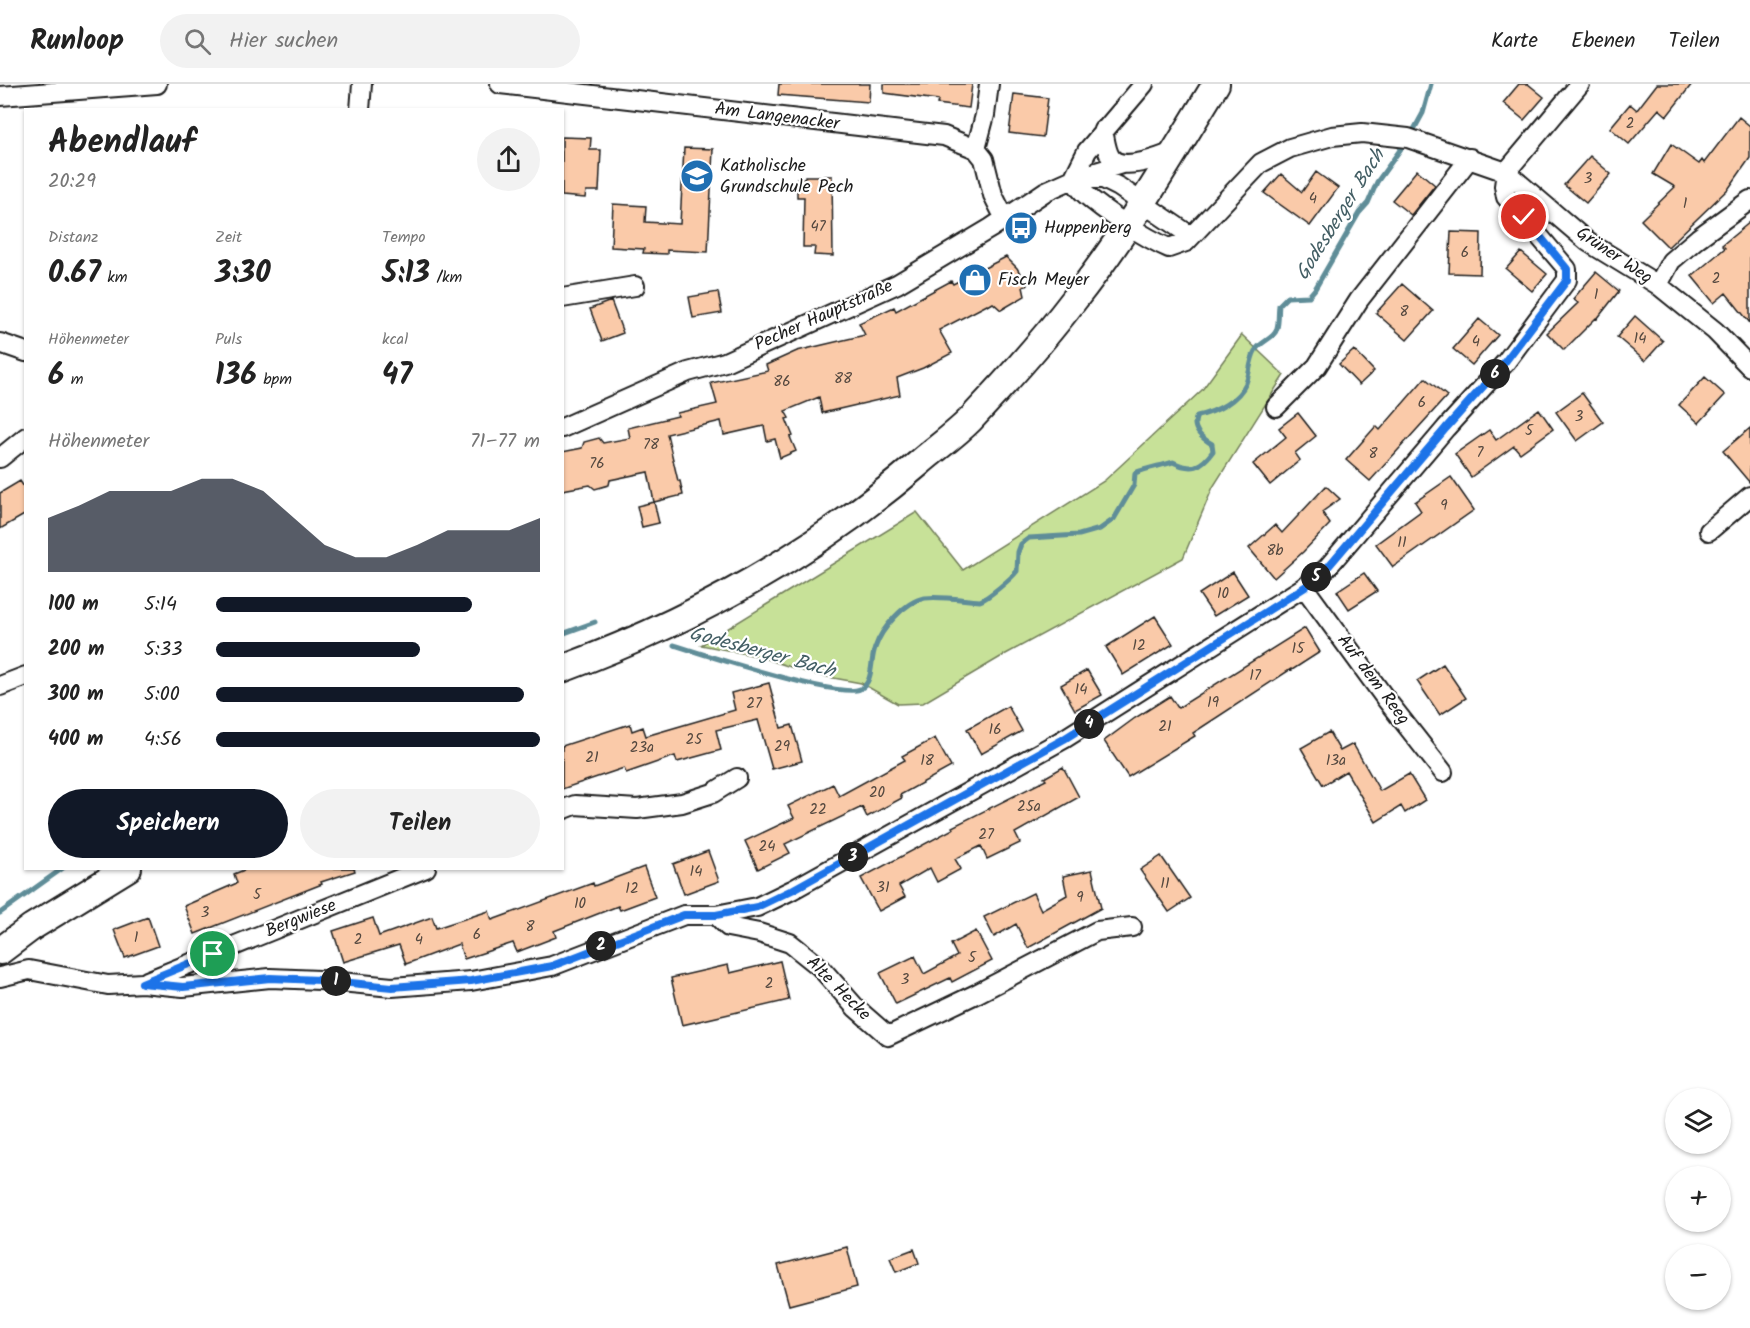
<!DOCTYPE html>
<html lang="de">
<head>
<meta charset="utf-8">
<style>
  body { margin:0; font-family:Kalam,sans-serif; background:#f2f2f2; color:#222; height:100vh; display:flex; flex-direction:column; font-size:22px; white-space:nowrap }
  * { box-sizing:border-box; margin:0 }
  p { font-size:20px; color:#767676 }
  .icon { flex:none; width:33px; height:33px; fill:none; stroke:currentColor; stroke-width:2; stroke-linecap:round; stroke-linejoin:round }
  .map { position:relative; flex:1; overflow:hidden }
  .drawer { position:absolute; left:24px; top:24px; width:540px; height:762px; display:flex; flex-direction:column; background:#fff; border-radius:0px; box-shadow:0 2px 4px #0004 }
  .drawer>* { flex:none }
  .tools { position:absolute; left:1665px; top:1004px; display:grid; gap:12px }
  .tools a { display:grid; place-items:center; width:66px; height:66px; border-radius:50%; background:#fff; box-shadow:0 2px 4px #0004; font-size:30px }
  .pin { position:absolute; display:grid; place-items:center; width:51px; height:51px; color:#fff; margin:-26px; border:3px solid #fff; border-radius:50%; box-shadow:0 2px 6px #0007 }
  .km { position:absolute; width:30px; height:30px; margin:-15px; border-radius:50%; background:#222; color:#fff; font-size:16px; line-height:30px; text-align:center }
  .round { display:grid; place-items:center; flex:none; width:63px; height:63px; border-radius:32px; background:#f2f2f2 }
  .overview { display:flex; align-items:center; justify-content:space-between; height:102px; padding:0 24px }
  h1 { font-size:33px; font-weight:700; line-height:45px }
  .figures { display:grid; grid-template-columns:repeat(3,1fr); gap:9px; height:102px; padding:6px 24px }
  .figures div { display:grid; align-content:center }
  .figures b { font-size:30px; font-weight:700 }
  .figures small { font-size:16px; font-weight:400 }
  .figures p { font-size:16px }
  .chart { height:168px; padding:12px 24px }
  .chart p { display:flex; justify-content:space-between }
  .chart svg { width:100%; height:108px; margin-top:6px; fill:#111827; opacity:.7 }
  .primary-button { display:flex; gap:12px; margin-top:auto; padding:12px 24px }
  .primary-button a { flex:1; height:69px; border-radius:36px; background:#111827; color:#fff; font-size:24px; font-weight:700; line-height:69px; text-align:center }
  .primary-button a+a { background:#f2f2f2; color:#222 }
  ul { padding:0 24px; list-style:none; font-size:20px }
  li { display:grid; grid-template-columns:96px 72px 1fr; align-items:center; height:45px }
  li i { height:15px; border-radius:8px; background:#111827 }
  header { display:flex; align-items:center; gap:36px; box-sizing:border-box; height:84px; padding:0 30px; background:#fff; border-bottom:2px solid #e0e0e0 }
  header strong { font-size:28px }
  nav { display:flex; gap:33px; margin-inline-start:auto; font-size:21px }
  .search { width:420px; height:54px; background:#f2f2f2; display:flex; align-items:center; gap:15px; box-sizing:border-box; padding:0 21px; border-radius:33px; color:#767676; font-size:22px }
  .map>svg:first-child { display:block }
</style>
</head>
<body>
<header>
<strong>Runloop</strong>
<div class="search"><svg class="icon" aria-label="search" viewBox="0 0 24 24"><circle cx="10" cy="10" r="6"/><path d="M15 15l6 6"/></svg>Hier suchen</div>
<nav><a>Karte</a><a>Ebenen</a><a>Teilen</a></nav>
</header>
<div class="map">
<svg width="1750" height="1244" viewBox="0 0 1750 1244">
  <rect width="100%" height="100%" fill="#fff"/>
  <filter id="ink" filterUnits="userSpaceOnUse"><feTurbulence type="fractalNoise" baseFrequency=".0167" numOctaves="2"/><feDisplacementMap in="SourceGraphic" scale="12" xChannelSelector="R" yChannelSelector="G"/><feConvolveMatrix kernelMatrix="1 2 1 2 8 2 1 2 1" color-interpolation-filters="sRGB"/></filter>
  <g filter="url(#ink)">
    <path fill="#c7e198" stroke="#727e5a" stroke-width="1.5" d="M1242,251L1284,291L1213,403L1183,474L1004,571L923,619L898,620L861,599L812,590L757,572L701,561L917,428L963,486L1104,397L1202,306Z"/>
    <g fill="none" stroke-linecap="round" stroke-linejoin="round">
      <path stroke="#5f8d98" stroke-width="5" d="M1411,51L1423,29L1431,0
        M562,550L595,538
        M674,561C702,570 840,615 860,605C874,599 870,576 875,564C881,545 905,517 925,514C941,512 964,516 980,517C988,514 1012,494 1017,487L1018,468L1021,460L1029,454L1079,451L1100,445L1114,435L1134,401L1135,389C1146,384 1161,382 1173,378C1191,387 1201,384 1213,367L1212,360C1202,354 1190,345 1197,332C1216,328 1238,317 1246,299C1250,289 1250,276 1255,267C1260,257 1275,255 1277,244C1279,237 1278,228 1279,221L1287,213L1309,212L1315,205L1359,129L1368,119L1377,98L1405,59
        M0,829L63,784"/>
    </g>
    <path fill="#facaa9" stroke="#1c1c1c" stroke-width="1.5" d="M779,0H870L869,18L778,11Z
      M884,0H972L969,24L937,20L938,16L884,9Z
      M1519,0H1528L1544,13L1524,36L1503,19Z
      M1657,0H1692L1667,32L1659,25L1629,60L1610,44L1630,20L1637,26Z
      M1014,10L1048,14L1043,53L1009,49Z
      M1739,33L1750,42V74L1729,104L1668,163L1641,136L1675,103L1653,90L1671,60L1699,80L1702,76L1704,79Z
      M562,53L591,54L590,66H601L599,107H586L585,114L562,112Z
      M684,64L713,65L708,168L667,166V170L643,169L644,165L611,163L613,120L646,122L645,138L680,140Z
      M1590,72L1611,90L1586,119L1564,101Z
      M1417,86L1435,101L1411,131L1392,116Z
      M1316,88L1338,104L1310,142L1264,109L1281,90L1302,108Z
      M805,92H832L833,172L814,171L815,163H803L804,113H797V94H805Z
      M1750,138V239L1726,209L1714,219L1692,192L1725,164L1722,161Z
      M1451,148L1481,149L1480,190L1449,189Z
      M1521,168L1547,190L1532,207L1506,185Z
      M1006,173L1017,184L1027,201L1023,203L1025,212L1001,226L993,219L988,222L987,221L939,246L952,269L923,284L897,294L900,311L822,329L819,313L785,327L789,334L786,335L793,352L790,353L796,367L780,374L775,355L767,357L764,342L724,351L721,337L667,350L678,397H680L683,411L654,418L648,388L610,396L609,401L595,405L590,401L562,406V368L582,364L584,358L599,354L603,359L630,354L628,344L678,332L677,329L717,320L711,299L768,287L766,281L797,267L865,251L859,239L894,223L896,227L951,197L953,200Z
      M1596,188L1619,207L1597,235L1596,234L1564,266L1547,249L1578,219L1573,215Z
      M1402,200L1433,227L1407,256L1376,229Z
      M718,208L722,229L693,234L689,213Z
      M611,217L623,249L602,257L590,225Z
      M1635,232L1663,257L1645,277L1617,253Z
      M1479,235L1498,251L1472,281L1453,265Z
      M1354,266L1374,287L1359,301L1339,280Z
      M1705,293L1725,311L1699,339L1679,321Z
      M1425,294L1447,312L1370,397L1346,376L1376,342L1380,346Z
      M1582,309L1603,338L1577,357L1556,328Z
      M1539,325L1553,345L1520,369L1514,362L1471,393L1455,370L1489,346L1496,356Z
      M1298,329L1316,352L1295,369L1300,376L1270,401L1253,380L1286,353L1279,344Z
      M1750,344V399L1723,367Z
      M1451,393L1474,426L1393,483L1376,460L1421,427L1415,418Z
      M20,397L26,406V430L0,445V409Z
      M1326,402L1340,415L1322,428L1330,440L1303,468L1274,494L1249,464L1275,441L1282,449Z
      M654,418L659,439L642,443L637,422Z
      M1233,488L1248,511L1214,532L1199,510Z
      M1364,489L1377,507L1349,525L1337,507Z
      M1155,532L1173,560L1123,591L1106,563Z
      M1305,544L1320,568L1292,586L1291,585L1193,649L1195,652L1128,693L1104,657L1135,634L1170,612L1178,624Z
      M1443,580L1466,614L1440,631L1417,597Z
      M1087,586L1102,611L1075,626L1061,601Z
      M769,599L781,644L792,641L802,677L772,685L758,636L716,646L721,666L677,678L675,672L626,689L624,684L562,705V662L630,640L632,647L643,643L646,652L735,626L731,609Z
      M1008,622L1022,647L981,670L967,645Z
      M1329,648L1340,667L1353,660L1380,707L1409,690L1425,716L1405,729L1401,722L1376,738L1346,687L1323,701L1301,664Z
      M935,654L951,683L900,711L902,714L867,733L862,723L785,760L790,769L758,785L745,757L794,734L788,722L833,700L839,712L905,676L902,672Z
      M1063,683L1079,713L1015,749L1020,759L987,775L981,762L955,775L961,785L937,798L930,784L899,802L905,813L879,827L861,794L953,745L952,743L1046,696L1044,694Z
      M708,767L719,797L684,810L673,780Z
      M1161,772L1190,814L1169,828L1140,786Z
      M644,783L655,813L620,826L618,822L554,847L556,853L517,868L513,859L464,875L459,860L406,880L399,861L343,878L333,847L373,834L379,852L432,833L436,844L489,827L492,836L593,799L594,802Z
      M249,784H354L355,787L321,798L322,800L195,850L184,822L237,799L234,790Z
      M1092,786L1101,824L1028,864L1016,840L994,853L984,833L1033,809L1041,826L1067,811L1063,792Z
      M148,833L158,862L125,874L114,846Z
      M976,847L992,877L952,898L950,894L896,920L880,889L915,872L924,890L957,872L951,860Z
      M780,877L789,916L682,941L671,894L728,881L730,889Z
      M847,1163L857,1203L789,1221L778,1181Z
      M914,1165L919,1179L896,1188L890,1174Z"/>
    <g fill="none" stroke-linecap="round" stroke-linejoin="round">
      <defs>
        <path id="minor" d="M500,0L944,52L976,65L984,75L993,111L1005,135
          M0,12L157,0
          M360,26L362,0
          M1103,46C1105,55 1106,67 1111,74C1123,88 1161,73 1175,67
          M976,65L985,31L989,0
          M1506,88L1580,0
          M1073,95C1077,100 1080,106 1085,110C1104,127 1145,154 1169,164L1186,158L1261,79L1290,64L1332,52L1362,49L1408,54L1506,88L1588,158L1658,201L1715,247L1750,283
          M1073,95L1087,67L1144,0
          M1084,95H1103L1119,103L1191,152
          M1658,201L1671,177L1698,154L1750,116
          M562,214L635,202
          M0,259L26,268
          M1276,323L1317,282L1359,216L1470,74
          M562,344L688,288L725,278L897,200L991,144L1046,107L1073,95L1122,80
          M0,374L26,353
          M1709,447L1750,412
          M1304,503L1385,614L1443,688
          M0,602L26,592
          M562,726L575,721L637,725L682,719L713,709L737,694
          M716,831L728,843L759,849L790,859L820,883L856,924L888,952L976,910L1097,847L1132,843
          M0,893L29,886L108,901L142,899L183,903L270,894L320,896L392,903L471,897L552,882L684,831H716L757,823L792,806L1064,655L1304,503L1327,484L1446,344L1505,279L1567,196V185L1506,113L1504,102L1506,88
          M147,897L426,784"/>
        <path id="secondary" d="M562,585C692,537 813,470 918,380C935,365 954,352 970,336C1006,298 1042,258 1074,216C1128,148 1171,73 1216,0
          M0,867L32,843L128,784"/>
      </defs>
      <use href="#minor" stroke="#1c1c1c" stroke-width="22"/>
      <use href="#secondary" stroke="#1c1c1c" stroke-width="30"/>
      <use href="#minor" stroke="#fff" stroke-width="18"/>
      <use href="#secondary" stroke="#fff" stroke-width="26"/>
    </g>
  </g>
  <g fill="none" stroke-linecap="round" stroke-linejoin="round" filter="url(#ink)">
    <defs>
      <path id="route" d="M213,870L142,899L183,903L270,894L320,896L392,903L471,897L552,882L684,831H716L757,823L792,806L1064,655L1305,503L1327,484L1446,344L1504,279L1567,196V185L1524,133"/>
    </defs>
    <use href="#route" stroke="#fff" stroke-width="12"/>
    <use href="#route" stroke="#1a73e8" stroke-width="8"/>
  </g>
  <defs>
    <symbol id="school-disc" viewBox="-11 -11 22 22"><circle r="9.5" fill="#1f6fb2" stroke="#fff"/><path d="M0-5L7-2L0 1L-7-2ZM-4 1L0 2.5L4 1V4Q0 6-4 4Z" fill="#fff"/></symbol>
    <symbol id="bus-disc" viewBox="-11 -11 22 22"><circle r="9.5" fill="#1f6fb2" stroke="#fff"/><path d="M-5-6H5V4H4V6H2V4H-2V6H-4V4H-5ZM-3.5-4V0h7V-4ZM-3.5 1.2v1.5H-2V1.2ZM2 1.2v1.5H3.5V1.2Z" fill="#fff"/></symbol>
    <symbol id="shop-disc" viewBox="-11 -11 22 22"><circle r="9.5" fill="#1f6fb2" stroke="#fff"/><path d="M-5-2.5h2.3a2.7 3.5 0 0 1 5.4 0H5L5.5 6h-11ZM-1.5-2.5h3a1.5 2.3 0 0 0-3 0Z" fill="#fff"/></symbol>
  </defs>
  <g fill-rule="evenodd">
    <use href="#school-disc" x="678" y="73" width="38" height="38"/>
    <use href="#bus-disc" x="1002" y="125" width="38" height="38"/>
    <use href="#shop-disc" x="956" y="177" width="38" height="38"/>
  </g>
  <g text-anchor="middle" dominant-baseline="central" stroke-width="4.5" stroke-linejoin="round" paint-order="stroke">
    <g font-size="15" fill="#54483f">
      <text x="1630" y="40">2</text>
      <text x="1588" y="95">3</text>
      <text x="1313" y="115">4</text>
      <text x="1685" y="120">1</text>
      <text x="818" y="143">47</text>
      <text x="1465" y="169">6</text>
      <text x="1716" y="195">2</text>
      <text x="1596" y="211">1</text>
      <text x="1404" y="228">8</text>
      <text x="1640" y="255">14</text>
      <text x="1476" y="258">4</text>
      <text x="843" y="295">88</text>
      <text x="782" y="298">86</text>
      <text x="1422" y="319">6</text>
      <text x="1579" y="333">3</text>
      <text x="1529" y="347">5</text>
      <text x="651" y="361">78</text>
      <text x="1480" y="369">7</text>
      <text x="1373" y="370">8</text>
      <text x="597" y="380">76</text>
      <text x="1444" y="422">9</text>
      <text x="1402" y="459">11</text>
      <text x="1275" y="467">8b</text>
      <text x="1223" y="510">10</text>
      <text x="1139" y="562">12</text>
      <text x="1298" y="565">15</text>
      <text x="1255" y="592">17</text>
      <text x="1081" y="606">14</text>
      <text x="1213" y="619">19</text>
      <text x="754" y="620">27</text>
      <text x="1165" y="643">21</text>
      <text x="995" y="646">16</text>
      <text x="694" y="656">25</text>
      <text x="782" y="663">29</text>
      <text x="642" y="664">23a</text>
      <text x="592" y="674">21</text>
      <text x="927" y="677">18</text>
      <text x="1336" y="677">13a</text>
      <text x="877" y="709">20</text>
      <text x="1029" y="723">25a</text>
      <text x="818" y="726">22</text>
      <text x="986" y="751">27</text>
      <text x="767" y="763">24</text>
      <text x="696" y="788">14</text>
      <text x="1165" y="800">11</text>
      <text x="883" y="804">31</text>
      <text x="632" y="805">12</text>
      <text x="257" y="811">5</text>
      <text x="1080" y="814">9</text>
      <text x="580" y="820">10</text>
      <text x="205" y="829">3</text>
      <text x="530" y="843">8</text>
      <text x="477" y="851">6</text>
      <text x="136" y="854">1</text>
      <text x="358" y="856">2</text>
      <text x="419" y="856">4</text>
      <text x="972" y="874">5</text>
      <text x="905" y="896">3</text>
      <text x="769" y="900">2</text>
    </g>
    <g font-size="18" fill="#1c1c1c" stroke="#fff">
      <text transform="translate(777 33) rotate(7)">Am Langenacker</text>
      <text transform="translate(1614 172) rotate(34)">Grüner Weg</text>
      <text transform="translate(824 232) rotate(-24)">Pecher Hauptstraße</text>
      <text transform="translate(1373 596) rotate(53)">Auf dem Reeg</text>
      <text transform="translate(301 835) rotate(-22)">Bergwiese</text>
      <text transform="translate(838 905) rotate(45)">Alte Hecke</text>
    </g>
    <g font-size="18" fill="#1c1c1c" stroke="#fff" text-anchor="start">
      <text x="720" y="82">Katholische<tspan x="720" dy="21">Grundschule Pech</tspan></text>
      <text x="1044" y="144">Huppenberg</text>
      <text x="998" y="196">Fisch Meyer</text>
    </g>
    <g font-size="20" font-style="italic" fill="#435e64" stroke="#fff">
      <text transform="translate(1341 131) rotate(-58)">Godesberger Bach</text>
      <text transform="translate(762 569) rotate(15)">Godesberger Bach</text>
    </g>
  </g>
</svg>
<div class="tools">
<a><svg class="icon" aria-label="layers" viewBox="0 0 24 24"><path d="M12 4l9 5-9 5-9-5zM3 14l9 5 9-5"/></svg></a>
<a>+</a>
<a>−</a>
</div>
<div class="pin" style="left:213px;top:870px;background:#1e9e55"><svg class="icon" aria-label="arrive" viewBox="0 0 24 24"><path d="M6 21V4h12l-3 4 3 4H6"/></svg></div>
<div class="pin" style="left:1524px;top:133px;background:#d93025"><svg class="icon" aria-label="check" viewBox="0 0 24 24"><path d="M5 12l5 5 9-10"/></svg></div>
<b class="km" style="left:336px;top:897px">1</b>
<b class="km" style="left:601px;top:862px">2</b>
<b class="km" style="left:853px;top:773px">3</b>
<b class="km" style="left:1089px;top:640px">4</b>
<b class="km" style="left:1316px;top:493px">5</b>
<b class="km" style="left:1495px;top:290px">6</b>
<section class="drawer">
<div class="overview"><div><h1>Abendlauf</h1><p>20:29</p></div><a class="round"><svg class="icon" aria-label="share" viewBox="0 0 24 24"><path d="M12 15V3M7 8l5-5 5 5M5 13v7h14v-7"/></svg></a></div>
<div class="figures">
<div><p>Distanz</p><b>0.67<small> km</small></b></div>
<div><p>Zeit</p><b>3:30</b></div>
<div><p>Tempo</p><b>5:13<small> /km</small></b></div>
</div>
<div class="figures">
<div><p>Höhenmeter</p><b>6<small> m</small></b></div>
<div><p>Puls</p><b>136<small> bpm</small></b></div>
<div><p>kcal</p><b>47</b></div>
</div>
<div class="chart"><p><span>Höhenmeter</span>71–77 m</p>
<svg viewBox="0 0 160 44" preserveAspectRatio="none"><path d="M0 44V22L10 17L20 11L30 11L40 11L50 6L60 6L70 11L80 22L90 33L100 38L110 38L120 33L130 27L140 27L150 27L160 22V44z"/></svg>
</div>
<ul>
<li><b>100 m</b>5:14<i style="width:79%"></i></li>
<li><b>200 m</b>5:33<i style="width:63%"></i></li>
<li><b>300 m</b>5:00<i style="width:95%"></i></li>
<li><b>400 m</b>4:56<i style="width:100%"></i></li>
</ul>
<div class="primary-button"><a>Speichern</a><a>Teilen</a></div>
</section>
</div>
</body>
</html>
